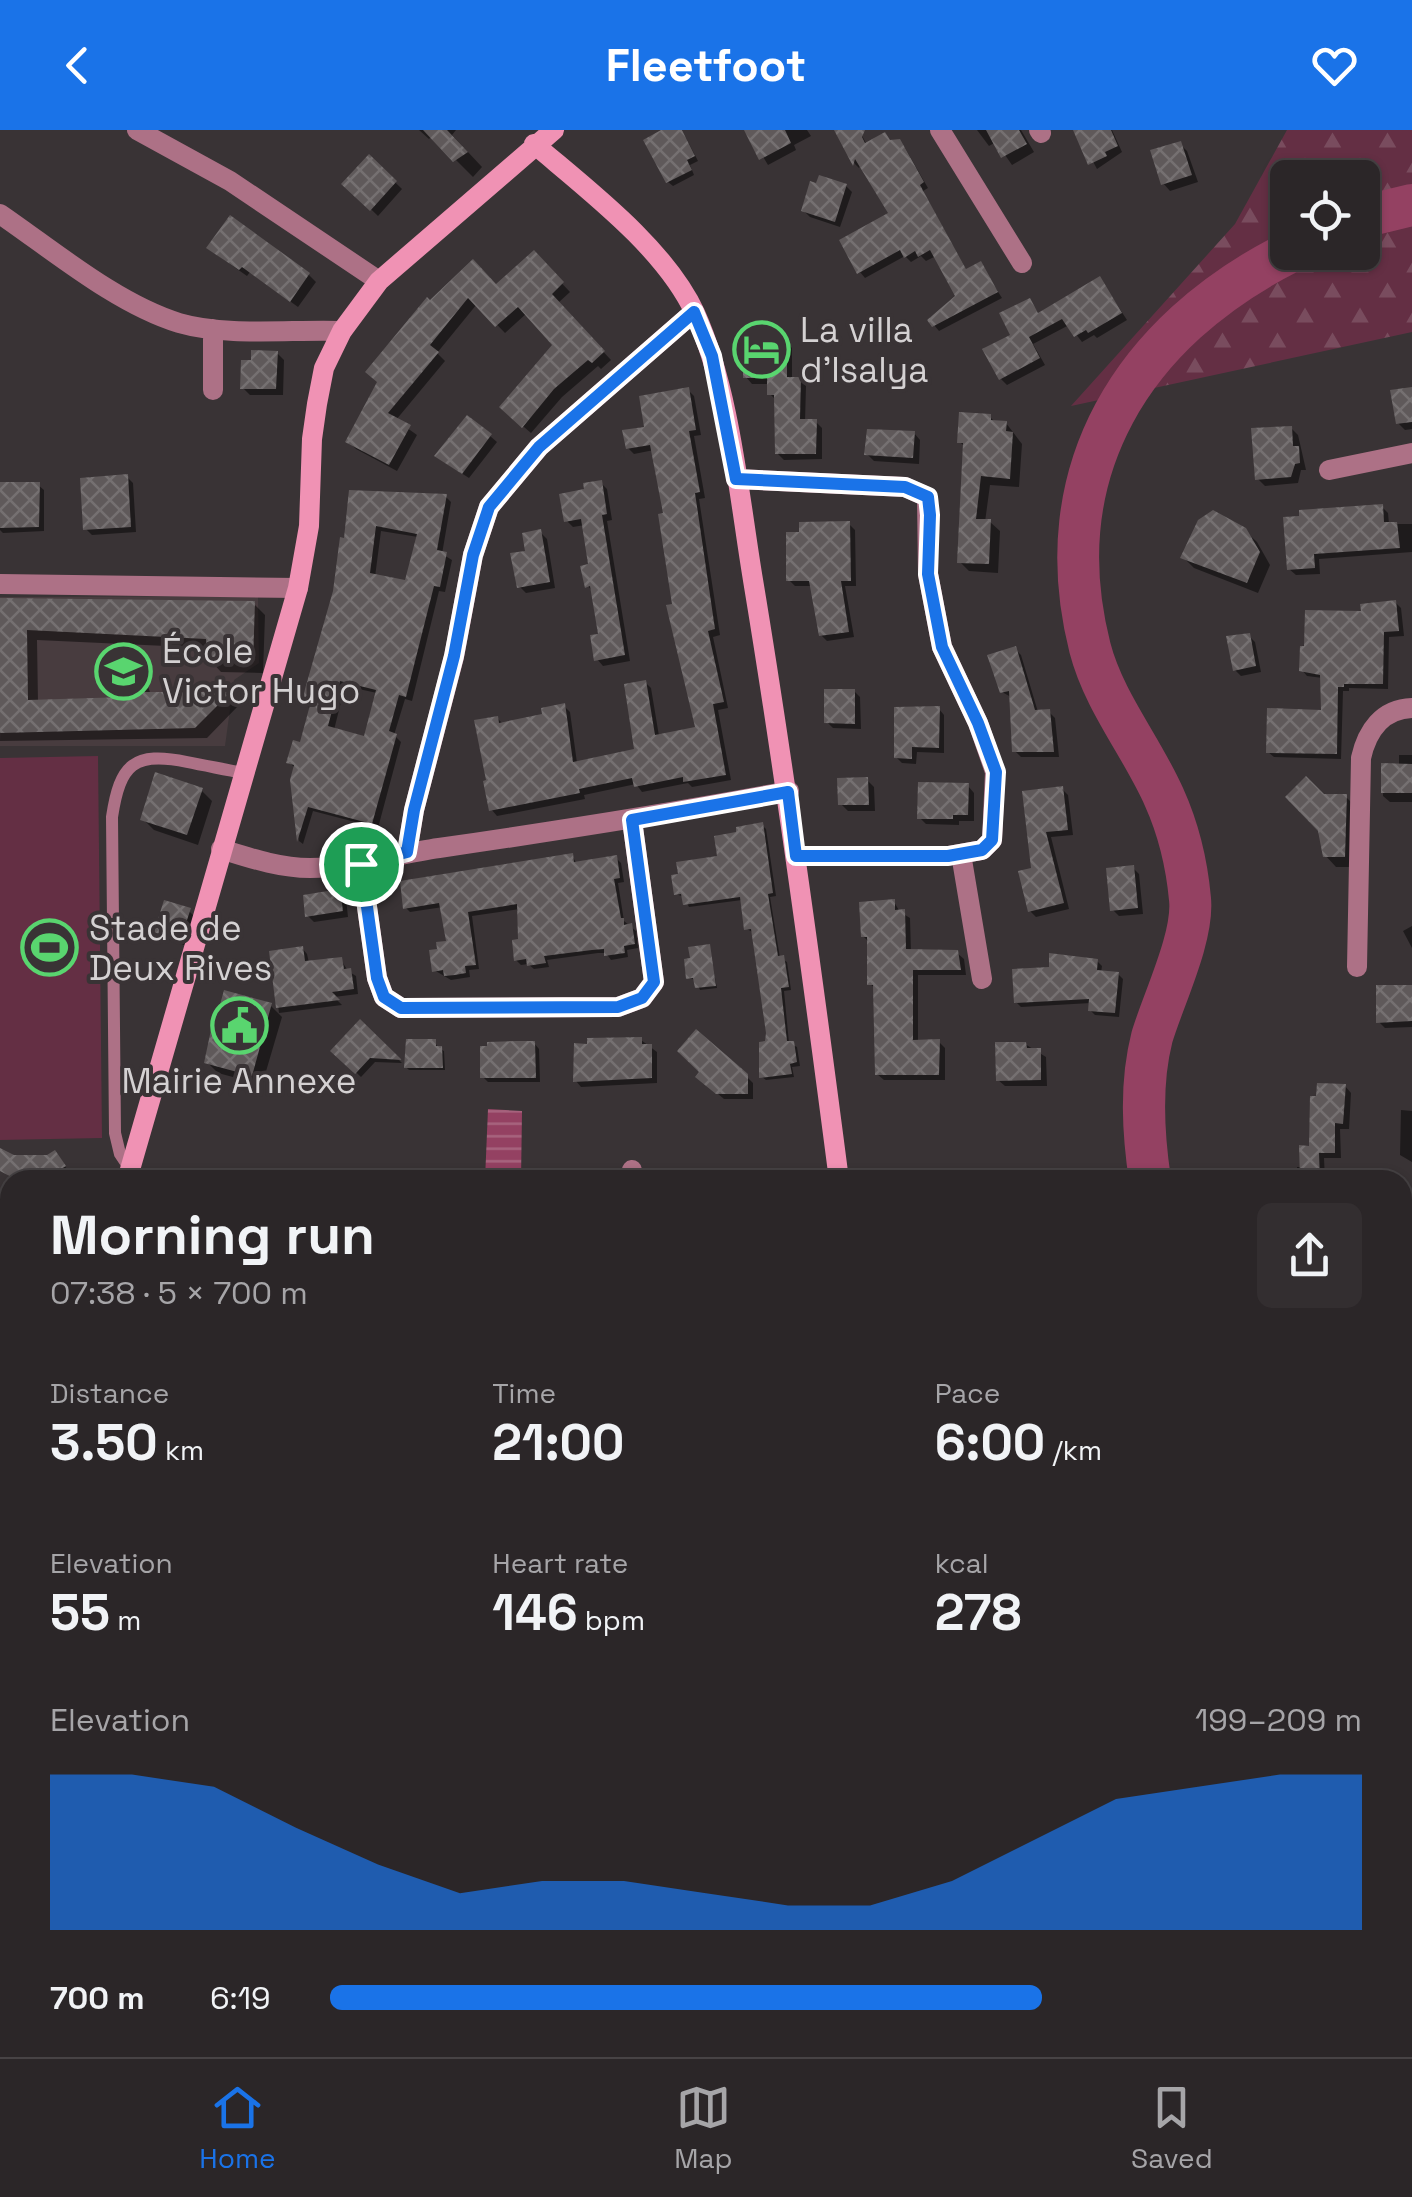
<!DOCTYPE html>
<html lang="en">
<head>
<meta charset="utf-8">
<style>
  body { margin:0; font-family:"Space Grotesk",sans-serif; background:#332e30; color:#f1f3f6; height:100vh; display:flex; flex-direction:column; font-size:38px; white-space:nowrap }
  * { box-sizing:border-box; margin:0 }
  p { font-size:32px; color:#a6a5a8 }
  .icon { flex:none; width:55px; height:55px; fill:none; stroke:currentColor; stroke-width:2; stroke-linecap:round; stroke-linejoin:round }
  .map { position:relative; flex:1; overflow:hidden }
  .panel { position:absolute; left:0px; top:1040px; width:1412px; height:888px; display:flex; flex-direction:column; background:#2b2628; border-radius:30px 30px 0 0; box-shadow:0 2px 8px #0004,0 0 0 2px #474345 }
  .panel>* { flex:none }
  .fabs { position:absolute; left:1270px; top:30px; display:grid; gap:20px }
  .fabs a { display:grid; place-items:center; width:110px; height:110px; border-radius:15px; background:#2b2628; box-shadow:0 2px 8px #0004,0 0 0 2px #474345; font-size:50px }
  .pin { position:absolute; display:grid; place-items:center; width:85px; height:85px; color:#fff; margin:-42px; border:5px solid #fff; border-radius:50%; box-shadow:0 2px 10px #0007 }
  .round { display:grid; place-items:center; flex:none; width:105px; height:105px; border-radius:15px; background:#332e30 }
  .headline { display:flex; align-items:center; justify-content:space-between; height:170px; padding:0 50px }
  h1 { font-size:55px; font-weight:700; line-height:75px }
  .figures { display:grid; grid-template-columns:repeat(3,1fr); gap:15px; height:170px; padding:10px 50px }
  .figures div { display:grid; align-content:center }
  .figures b { font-size:50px; font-weight:700 }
  .figures small { font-size:28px; font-weight:400 }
  .figures p { font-size:28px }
  .chart { height:280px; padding:20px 50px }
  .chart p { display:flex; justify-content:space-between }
  .chart svg { width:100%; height:180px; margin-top:10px; fill:#1a73e8; opacity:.7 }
  ul { padding:0 50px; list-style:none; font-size:32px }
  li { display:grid; grid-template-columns:160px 120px 1fr; align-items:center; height:75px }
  li i { height:25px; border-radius:12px; background:#1a73e8 }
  header { display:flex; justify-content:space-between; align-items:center; height:130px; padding:0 50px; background:#1a73e8; color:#fff; font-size:45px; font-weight:700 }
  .tab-bar { display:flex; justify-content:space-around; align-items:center; height:140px; border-top:2px solid #474345; background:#2b2628; font-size:28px; color:#a6a5a8 }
  .tab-bar a { display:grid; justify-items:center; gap:5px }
  .tab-bar .on { color:#1a73e8 }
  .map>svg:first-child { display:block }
</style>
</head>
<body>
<header><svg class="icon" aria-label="back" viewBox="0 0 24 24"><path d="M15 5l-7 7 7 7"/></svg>Fleetfoot<svg class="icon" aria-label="heart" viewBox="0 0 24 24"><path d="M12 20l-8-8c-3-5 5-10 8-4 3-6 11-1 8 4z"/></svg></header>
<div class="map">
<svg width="1412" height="1927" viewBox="0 0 1412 1927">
  <defs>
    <pattern id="forest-firs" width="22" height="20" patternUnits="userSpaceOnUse" patternTransform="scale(2.5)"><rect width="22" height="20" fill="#642f44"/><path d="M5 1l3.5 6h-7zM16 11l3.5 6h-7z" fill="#794c5e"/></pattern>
    <pattern id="water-rules" width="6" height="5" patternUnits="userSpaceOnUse" patternTransform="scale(2.5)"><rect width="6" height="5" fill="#944162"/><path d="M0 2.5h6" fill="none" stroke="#a7647f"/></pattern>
    <pattern id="building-cross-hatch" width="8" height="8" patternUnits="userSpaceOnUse" patternTransform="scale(2.5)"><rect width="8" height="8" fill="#5f595a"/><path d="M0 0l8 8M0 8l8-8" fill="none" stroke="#757071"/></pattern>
  </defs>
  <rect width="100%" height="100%" fill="#393335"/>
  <path fill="#483c3f" d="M258,466L259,533L234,550L225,616H0V467Z"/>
  <path fill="#642f44" d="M98,626L102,1008L0,1010V628Z"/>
  <path fill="url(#forest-firs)" fill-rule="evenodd" d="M1287,0H1412V202L1071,276L1235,94ZM1288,48H1362V122H1288Z"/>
  <path fill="url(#water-rules)" d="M488,979L522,981L521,1050H485Z"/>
  <path fill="#0007" fill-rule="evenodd" d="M419,0H456L452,5L482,37L473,47L432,6L429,9Z
    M668,0H682L698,31L690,35L694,45L673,56L668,52Z
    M747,0H807L811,6L794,15L796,20L768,35Z
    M859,0L867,15L892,13L905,18L928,58L923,61L967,141L980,134L1002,168L939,201L934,195L958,167L936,126L926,131L921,126L911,132L905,126L865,148L860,142L891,84L861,34L859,38L855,34L837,1Z
    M977,0H1021L1034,22L1012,35L996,12L989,16Z
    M1076,0H1112L1122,22L1097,39Z
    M1180,14L1187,21L1198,52L1170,61L1163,53Z
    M369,27L402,59L378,86L344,53Z
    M846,56L852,62L840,97L810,87L804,81Z
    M534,124L570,162L558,173L611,230L601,239L598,236L562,267L531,303L510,285L555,215L527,183L505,203L477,174L437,223L445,231L396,290L417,305L397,341L356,319L348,311L430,173L496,157Z
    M217,125L309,145L316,152L298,177L250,142L247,146Z
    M1100,149L1127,190L1097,208L1094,205L1082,212L1069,195L1033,214L1045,235L1007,255L1001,249L1013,206L1029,171L1040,185Z
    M786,212L792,218V250H800L806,256L805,292H816L822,298V329L784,330L777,323L776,270L770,264V254H752L746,247Z
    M277,223L284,230L283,265H250L243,258L253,232Z
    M1412,259V299L1405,300L1398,293Z
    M688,260L694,266L701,305L694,306L705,368L699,369L720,505L713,507L728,578L718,580L731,650L692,657L688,653L642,662L636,654L584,665L585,669L497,686L491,679L497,588L503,594L545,586L564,576L570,582L577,633L637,621L645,552L651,558L659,606L698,599L675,475L666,385L654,320L634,324L628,318Z
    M990,287L996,293H1006L1022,314L1019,357L990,355L985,392H990L1000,401L998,443L969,441L960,432L965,317L960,312Z
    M1291,298L1298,305L1306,340H1301L1298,353L1265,356L1258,349Z
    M914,303L920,310L919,334L874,331L867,324Z
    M490,306L497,312L469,348L444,332Z
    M127,347L133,353L136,402L92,405L86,399Z
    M601,353L607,359L612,390L607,391L630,531L603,536L597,529L600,506L593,462L588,456L591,436L585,395L573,397L567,391L587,361Z
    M0,354L38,355L44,360V401L3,403L0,400Z
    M352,363L446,367L451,372L442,424L452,430L445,462L439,461L412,571L405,569L394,605L401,612L378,698L313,681L303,714L299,711L292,650L296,639L289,632L302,615L311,580L304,572L335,461L347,410ZM381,401L418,407L406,453L375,447ZM345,556L377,563L366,609L334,600Z
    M1382,377L1388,383L1389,394H1412V422L1319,429L1320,444L1296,445L1289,439Z
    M849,394L855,400L856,456H845L854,507L827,511L821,505L813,456H795L789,450Z
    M1244,400L1257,412L1270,435L1258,463L1194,438L1183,427Z
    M540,402L547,409L555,458L526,463L519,456L528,423Z
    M2,470L254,474L265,485L263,543L221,542L210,530L209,518L37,510L38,572L128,570V520L139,531L151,565L230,564L240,574L207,608L0,611Z
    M1395,472L1401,478L1404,506L1389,507L1388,559L1349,558V561H1343L1341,629L1274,627L1268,622L1324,582L1323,548L1307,546L1302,540L1364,484Z
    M1249,506L1255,512L1261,542L1241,546L1235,540Z
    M1015,519L1021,525L1038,582H1049L1055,588L1059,627H1021L1015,621L1011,567L1002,562Z
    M854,561L860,567L861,599L833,598L827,592Z
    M939,579L944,585V623L917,622L916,634L902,633L896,627Z
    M1399,625H1412V672H1390L1383,666V635L1399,636Z
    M867,650L874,657L875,681H848L841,674Z
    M968,656L974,663V691H959V695L926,694L920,688Z
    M1062,659L1068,665L1073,705L1051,707L1069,779L1036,787L1030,781L1034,740L1025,663Z
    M201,660L212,671L198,715L154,700L143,689Z
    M1323,667H1346L1357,678L1356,737H1336L1325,725Z
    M762,695L766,699L776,766L770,767L780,828L787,832L791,860L784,861L789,913L797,917L800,936L792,937L794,947L766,950L762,947L768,913L754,803L747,799L742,770L689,777L684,767L676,764Z
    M572,726L577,734L616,728L621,733L624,752L618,753L624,791L636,801L638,818L627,820L628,827L611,830L606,823H598L547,830L549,837L534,839L528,834L521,835L516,830L521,811L520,779L472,786L479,839L469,840L470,847L451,850L434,840L440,821L448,813L443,777L410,782L406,778Z
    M1133,738L1139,744L1143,784L1119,786L1113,780Z
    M340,761L346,768L348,787L314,792L308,786Z
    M894,772L900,782L910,788L911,822L957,823L964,829L966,845H918V912H939L945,918V950H884L877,944L876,859L870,854L869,812L863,806Z
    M189,781L196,788L187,816L164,808L157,801Z
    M1412,796V818L1403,801Z
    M709,817L717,858L700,860L696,850L688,848Z
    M302,818L307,824L309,833L341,830L348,841L356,846L358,864L334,867L342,875L279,883L271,823Z
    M1097,831L1102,836L1101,843L1118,844L1123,849L1119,887L1095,885L1090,880L1091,873L1021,877L1016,872Z
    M1412,858V897L1385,898L1379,892Z
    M270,875L282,887L262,955L218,943L207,932Z
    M360,892L402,933L375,932L361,947L334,921Z
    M641,910L657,922V953L581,957L576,951Z
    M435,912L438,918L444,921L445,940H409L406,937Z
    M534,913L539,919L540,952H488L483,947Z
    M1025,914L1046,927L1047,956H1005L998,950Z
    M738,938L753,953V969H724L704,952L702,942Z
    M1345,956L1351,963L1349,999H1340L1341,1028H1324L1325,1050H1297V1037H1302Z
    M1401,980L1412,981V1032L1400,1025Z
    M55,1023L70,1043L59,1050H16L0,1040V1030L48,1027Z
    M1402,1110L1412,1111V1151L1402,1150Z
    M0,1143L3,1149L10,1150V1188H0Z
    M1411,1215H1412V1243L1409,1240Z
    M0,1233L10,1234V1265L0,1264Z
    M1402,1296H1412V1331H1402Z
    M3,1300L6,1303L4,1353H1Z
    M1402,1358L1412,1359V1410L1402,1409Z
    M6,1575H10V1618L6,1615L9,1601L2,1595Z
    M1412,1695V1737L1402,1738V1696Z
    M1412,1812V1860L1402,1862V1814Z
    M10,1818V1846L0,1849V1822Z
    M53,1918H89L93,1927H57Z
    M215,1918H270L259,1922L260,1927H217Z
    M310,1918H334L338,1927H313Z
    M455,1918H493L497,1927H457Z
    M361,1919L368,1927H341Z"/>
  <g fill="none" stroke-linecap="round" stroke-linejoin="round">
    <path stroke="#944162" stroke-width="42" d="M1362,87L1412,75
      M1150,1050C1143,1003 1140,954 1152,907C1163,870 1194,807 1190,769C1187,736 1178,698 1164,667C1142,617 1104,572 1090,518C1045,341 1133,201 1290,122
      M1229,1918L1243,1927"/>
  </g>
  <path fill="url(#building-cross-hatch)" fill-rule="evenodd" d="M423,0H447L468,22L453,32Z
    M661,0H682L695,26L687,30L692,40L666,53L643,10Z
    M744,0H785L791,13L759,30Z
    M834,0H865L862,7L865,13L885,2L890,10L900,9L924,52L920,55L966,139L981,131L998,162L932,197L927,190L955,166L930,120L918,127L915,121L904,128L900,120L857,144L839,110L888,83L855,29L853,36Z
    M986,0H1019L1027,14L1001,28Z
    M1073,0H1111L1118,16L1105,22L1107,26L1088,35Z
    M1181,11L1192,45L1161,55L1150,20Z
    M369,24L397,51L370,81L341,54Z
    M819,45L847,54L835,92L801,81L810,51L816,53Z
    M230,85L310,143L290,172L242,137L239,140L206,118Z
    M534,120L564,152L552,164L605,221L592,233L588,230L554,259L522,298L499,277L552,215L518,177L495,197L468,168L430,215L439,222L388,283L411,295L389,335L345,312L377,252L365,242L427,167L430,170L473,129L496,154Z
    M1100,146L1122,183L1088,203L1086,200L1074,207L1062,189L1029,207L1040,228L999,250L982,219L1010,205L999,183L1030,168L1038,183Z
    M749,209H787V247H801L800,289H817L816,324H775L774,265H767V248H743V220H749Z
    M251,220L278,221L276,259H240L241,230H251Z
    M689,257L696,300L689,301L700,362L695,363L715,499L708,501L724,572L713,574L726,645L683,652V647L634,657L632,648L579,659L580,663L489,681L483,651L486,650L474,590L498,586L499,593L542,584L541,578L565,573L573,632L634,619L624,554L646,550L655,605L695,597L666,475L672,474L658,384L663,383L650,315L626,319L622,300L644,297L639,266Z
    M1412,257V292L1396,294L1390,260Z
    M959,282L991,284V290L1007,291L1006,301L1013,302L1010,349L981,346L976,389H991L989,434L957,433L963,313H957Z
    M467,285L492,304L462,344L434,326Z
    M1292,296L1293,316H1299L1300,333L1295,334L1291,347L1255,350L1251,298Z
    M867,299L915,301L913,328L864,325Z
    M128,344L131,397L83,400L80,348Z
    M602,350L607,384L602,385L625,525L594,531L590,505L598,504L590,456L585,458L580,436L588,434L581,389L564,392L559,364L584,359L583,353Z
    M0,352H40L39,397L0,398Z
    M349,360L447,364L437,420L447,422L440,457L434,456L406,567L399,565L389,601L397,604L372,694L308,677L297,712L290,650L294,635L286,633L293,610L300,612L310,575L301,573L333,461L340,407L344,408ZM376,396L417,404L405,450L370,443ZM340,551L376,560L364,606L328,596Z
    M1383,374L1384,392H1397L1400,418L1314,424L1315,438L1287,440L1283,387L1299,386V380Z
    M1213,380L1246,398L1260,422L1247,453L1180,428L1198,390Z
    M850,391L851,451H841L849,502L819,506L809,451H786V402H799V392Z
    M541,399L550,452L517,458L510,423L525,421L522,403Z
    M0,468L255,471L253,533L207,531L206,509L27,500L28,570L126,567L125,518L128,517L144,562H231L195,598L0,603Z
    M1396,470L1399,501L1384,502L1383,554H1344V557H1338L1337,624L1266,623L1267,578L1321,580L1320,545L1299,541L1300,516H1304L1305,480L1361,481L1360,474Z
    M1250,503L1256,536L1233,541L1226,506Z
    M1016,516L1035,580L1050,579L1054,622H1012L1009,561L1000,563L987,525Z
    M824,559H855V594L824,593Z
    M940,576L939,618L912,617V629L894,628V577Z
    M1381,633L1412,634V663H1381Z
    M155,642L203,658L187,705L140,690Z
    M1306,646L1324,664H1347L1345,727H1323L1318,701L1285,667Z
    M868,647L869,675H838L837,648Z
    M918,652L969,653L968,685H953V689H917Z
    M1063,656L1068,700L1046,702L1064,773L1028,782L1018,741L1031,738L1022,661Z
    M763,692L773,763L768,764L778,826L784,825L789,857L781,858L787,911H794L797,932L790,934L792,944L759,948V912L765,911L766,903L751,799L744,800L740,767L683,775L681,764L674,765L671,745L678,744L676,732L717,726L714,706L736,702V697Z
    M573,723L574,732L617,725L620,748L614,749L621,788H624V795L632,793L635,814L624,816L625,823L604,826V819L592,820L544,826L546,833L527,836L526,829L514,831L512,810L518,809L517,774L468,782L476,835L465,836L466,843L455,845L444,846L443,840L432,842L429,820L437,819L436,812L446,811L439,773L403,779L400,751Z
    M1134,735L1138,778L1110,781L1106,738Z
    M340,759L343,781L305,787L303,765Z
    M895,769V780L905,779L906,819L958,820L961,840H913V910L940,909L939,945H875L873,855H867V807H861L859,772Z
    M164,770L191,778L180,811L154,802Z
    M710,814L716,856L695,858L693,848L686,849L684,829L690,828L688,817Z
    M303,816L305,831L342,827L344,839L351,838L354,859L332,862L340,870L276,878L269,821Z
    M1049,823L1098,829L1097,840L1119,842L1115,883L1088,881L1089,869L1014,873L1012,839L1049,837Z
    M1376,855H1412V891L1376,893Z
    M224,860L272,873L252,946L204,933L215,881L218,882Z
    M360,889L402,930L370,928L355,944L330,921Z
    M696,899L748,944V964H716L695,947L699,942L677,921Z
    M642,907V914H652V948L573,952L574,913L587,914V908Z
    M406,909H436V916H442L443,938H404Z
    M517,911H535L536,948H480V916H487V912Z
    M995,912H1026L1027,918H1041V950L996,951Z
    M1317,953L1346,954L1343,994L1335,993V1023H1319L1320,1050H1300L1299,1015L1309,1016L1310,966H1316Z
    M0,1018L14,1025H47L55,1020L66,1036L43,1050H17L0,1041Z"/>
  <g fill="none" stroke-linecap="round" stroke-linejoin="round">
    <path stroke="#ad7186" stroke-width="12" d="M130,1039L120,1024L115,1003L112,687C120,634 134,621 187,632C206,636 224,639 243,643
      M1402,1790H1412
      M0,1911L8,1927
      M408,1918L411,1927"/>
    <path stroke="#ad7186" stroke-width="20" d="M137,0L230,51L379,151
      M940,0L1022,133
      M1039,0L1041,3
      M0,84C54,121 117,174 179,193C227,207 293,199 342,201
      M213,260V199
      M1329,340L1412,323
      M736,349L905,357L927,367L928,444L942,517L978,593L995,642L992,710L982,720L948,726H796
      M0,454L298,458
      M221,719C250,728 279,738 310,738C354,738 396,724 439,718C556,701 672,683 789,661
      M407,723L414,680L454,527L473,425L489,377L539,317L694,182
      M961,724L982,849
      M361,734L377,848L384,867L401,878L618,877L642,868L654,852L632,690
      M1357,837L1361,628C1367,601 1382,579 1412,578
      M632,1040L633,1050
      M0,1084L10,1083
      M0,1789H10
      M132,1918L134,1927"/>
    <path stroke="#f092b4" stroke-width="20" d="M534,14C588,60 665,118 695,183C730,260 739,366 753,450C786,649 813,849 839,1050
      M127,1050L298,458L309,396L312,309L317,274L324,238L342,201L379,151L554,0
      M0,1496L10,1460
      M963,1918L964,1927"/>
  </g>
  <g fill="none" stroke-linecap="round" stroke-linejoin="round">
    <defs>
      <path id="route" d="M694,182L712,226L736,349L905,357L928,367L930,385L928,444L942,517L978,593L996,642L992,710L982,720L948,726H796L788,662L632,690L654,852L642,868L618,877L401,878L384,867L377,848L361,734L407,722L414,680L454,526L473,425L489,377L539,317Z"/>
    </defs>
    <use href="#route" stroke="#fff" stroke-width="20"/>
    <use href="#route" stroke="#1a73e8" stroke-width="12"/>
  </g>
  <defs>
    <symbol id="hotel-ring" viewBox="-11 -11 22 22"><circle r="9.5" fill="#393335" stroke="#59d56f" stroke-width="1.5"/><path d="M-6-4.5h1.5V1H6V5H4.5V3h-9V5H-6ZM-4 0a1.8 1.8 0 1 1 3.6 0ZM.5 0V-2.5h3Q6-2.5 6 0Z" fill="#59d56f"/></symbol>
    <symbol id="school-ring" viewBox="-11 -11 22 22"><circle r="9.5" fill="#393335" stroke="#59d56f" stroke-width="1.5"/><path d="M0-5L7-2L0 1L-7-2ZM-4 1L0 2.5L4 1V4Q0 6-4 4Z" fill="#59d56f"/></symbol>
    <symbol id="stadium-ring" viewBox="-11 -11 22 22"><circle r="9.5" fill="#393335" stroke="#59d56f" stroke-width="1.5"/><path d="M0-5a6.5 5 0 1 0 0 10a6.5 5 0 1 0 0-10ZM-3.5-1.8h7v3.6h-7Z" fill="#59d56f"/></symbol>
    <symbol id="civic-ring" viewBox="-11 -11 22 22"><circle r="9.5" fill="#393335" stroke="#59d56f" stroke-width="1.5"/><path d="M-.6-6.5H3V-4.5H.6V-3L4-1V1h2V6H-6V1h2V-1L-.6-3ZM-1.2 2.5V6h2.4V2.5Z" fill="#59d56f"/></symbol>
  </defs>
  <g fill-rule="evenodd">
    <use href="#hotel-ring" x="730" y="188" width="63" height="63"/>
    <use href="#school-ring" x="92" y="510" width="63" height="63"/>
    <use href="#stadium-ring" x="18" y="786" width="63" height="63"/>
    <use href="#civic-ring" x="208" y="864" width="63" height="63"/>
  </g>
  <g text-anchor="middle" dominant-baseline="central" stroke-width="8" stroke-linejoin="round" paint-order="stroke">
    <g font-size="35" fill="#d4d1d2" stroke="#393335" text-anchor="start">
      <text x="800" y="200">La villa<tspan x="800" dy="40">d'Isalya</tspan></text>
      <text x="162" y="521">École<tspan x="162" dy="40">Victor Hugo</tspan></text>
      <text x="89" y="798">Stade de<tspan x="89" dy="40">Deux Rives</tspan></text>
      <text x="239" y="951" text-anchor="middle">Mairie Annexe</text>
    </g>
  </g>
</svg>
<div class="fabs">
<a><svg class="icon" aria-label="locate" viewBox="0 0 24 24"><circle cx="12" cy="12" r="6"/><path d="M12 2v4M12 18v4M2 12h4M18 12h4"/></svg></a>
</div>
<div class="pin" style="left:361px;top:734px;background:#1e9e55"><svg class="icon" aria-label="arrive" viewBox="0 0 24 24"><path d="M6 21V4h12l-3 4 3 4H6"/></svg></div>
<section class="panel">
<div class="headline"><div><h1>Morning run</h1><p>07:38 · 5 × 700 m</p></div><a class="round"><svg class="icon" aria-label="share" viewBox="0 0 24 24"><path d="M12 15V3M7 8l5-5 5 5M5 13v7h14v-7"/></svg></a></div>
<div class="figures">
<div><p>Distance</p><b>3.50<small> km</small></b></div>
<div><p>Time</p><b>21:00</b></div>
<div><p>Pace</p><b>6:00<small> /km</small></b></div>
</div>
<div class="figures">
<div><p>Elevation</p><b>55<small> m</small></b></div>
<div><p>Heart rate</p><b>146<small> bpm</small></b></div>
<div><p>kcal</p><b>278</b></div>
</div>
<div class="chart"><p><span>Elevation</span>199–209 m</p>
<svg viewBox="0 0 160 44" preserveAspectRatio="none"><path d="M0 44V6L10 6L20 9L30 19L40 28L50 35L60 32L70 32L80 35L90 38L100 38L110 32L120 22L130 12L140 9L150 6L160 6V44z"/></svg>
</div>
<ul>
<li><b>700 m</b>6:19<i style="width:69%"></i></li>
</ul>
</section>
</div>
<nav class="tab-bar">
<a class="on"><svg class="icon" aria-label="home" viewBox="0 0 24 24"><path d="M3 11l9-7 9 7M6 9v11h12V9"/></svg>Home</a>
<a><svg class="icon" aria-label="map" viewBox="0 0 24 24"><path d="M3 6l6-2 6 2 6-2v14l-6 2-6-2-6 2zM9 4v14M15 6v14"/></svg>Map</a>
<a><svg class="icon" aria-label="saved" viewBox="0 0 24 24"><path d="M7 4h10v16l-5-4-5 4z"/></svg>Saved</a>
</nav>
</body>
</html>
